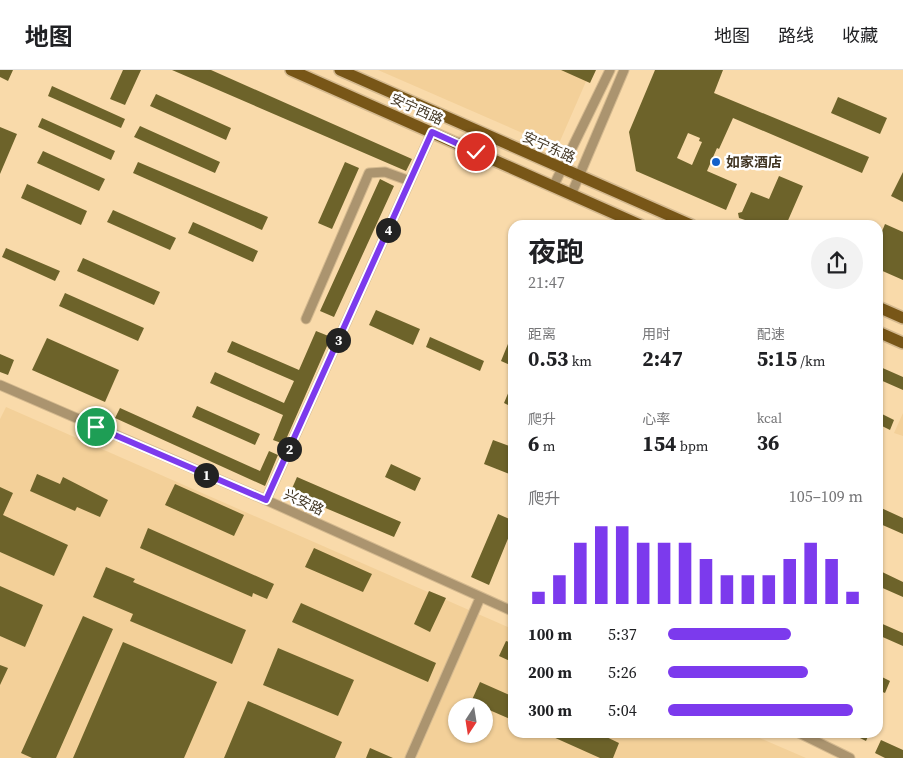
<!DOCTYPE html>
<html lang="zh">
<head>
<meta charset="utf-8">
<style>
  body { margin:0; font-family:"Source Serif 4","Noto Sans SC",serif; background:#f2f2f2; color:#202124; height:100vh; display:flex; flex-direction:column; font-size:19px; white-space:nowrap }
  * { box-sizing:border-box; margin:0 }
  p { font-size:16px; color:#757577 }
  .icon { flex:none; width:28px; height:28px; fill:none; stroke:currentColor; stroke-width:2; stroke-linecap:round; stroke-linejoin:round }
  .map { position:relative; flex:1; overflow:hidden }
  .drawer { position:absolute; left:508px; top:150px; width:375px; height:518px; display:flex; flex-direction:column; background:#fff; border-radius:15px; box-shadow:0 1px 4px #0004 }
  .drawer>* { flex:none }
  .needle { width:32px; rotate:192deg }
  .fabs { position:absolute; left:448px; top:628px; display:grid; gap:10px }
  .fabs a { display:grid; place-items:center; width:45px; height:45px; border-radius:50%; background:#fff; box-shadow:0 1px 4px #0004; font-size:25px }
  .pin { position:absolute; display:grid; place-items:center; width:42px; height:42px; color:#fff; margin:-21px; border:2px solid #fff; border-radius:50%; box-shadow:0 1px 5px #0007 }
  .km { position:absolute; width:25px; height:25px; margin:-12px; border-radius:50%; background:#222; color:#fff; font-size:14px; line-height:25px; text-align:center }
  .round { display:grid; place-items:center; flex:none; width:52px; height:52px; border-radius:26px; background:#f2f2f2 }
  .headline { display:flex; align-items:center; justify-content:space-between; height:85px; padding:0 20px }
  h1 { font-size:28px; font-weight:700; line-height:38px }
  .metrics { display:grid; grid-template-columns:repeat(3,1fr); gap:8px; height:85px; padding:5px 20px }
  .metrics div { display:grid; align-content:center }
  .metrics b { font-size:21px; font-weight:700 }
  .metrics small { font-size:14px; font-weight:400 }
  .metrics p { font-size:14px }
  .chart { height:140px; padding:10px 20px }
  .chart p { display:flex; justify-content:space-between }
  .chart svg { width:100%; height:90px; margin-top:5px; stroke:#7c3aed; stroke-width:6 }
  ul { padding:0 20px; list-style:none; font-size:16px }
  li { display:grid; grid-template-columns:80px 60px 1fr; align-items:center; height:38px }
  li i { height:12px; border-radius:6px; background:#7c3aed }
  header { display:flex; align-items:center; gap:30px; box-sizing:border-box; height:70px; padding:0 25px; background:#fff; border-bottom:1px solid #e0e0e0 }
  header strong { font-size:24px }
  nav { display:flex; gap:28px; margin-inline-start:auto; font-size:18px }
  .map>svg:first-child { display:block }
</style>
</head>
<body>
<header>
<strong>地图</strong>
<nav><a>地图</a><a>路线</a><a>收藏</a></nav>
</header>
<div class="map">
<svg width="903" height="688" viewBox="0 0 903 688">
  <rect width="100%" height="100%" fill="#f9daaa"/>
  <path fill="#f3d099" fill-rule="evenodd" d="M378,0H591L557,78Z
    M6,337L512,559V662L748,663L806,688H0V349ZM456,636H484V664H456Z
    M903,343V366L894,363Z"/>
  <path fill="#6d632a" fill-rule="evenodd" d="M0,0H13L8,11L0,7Z
    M123,0H141L125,35L110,29Z
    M172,0H211L412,89L406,101Z
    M561,0H596L590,13Z
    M655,0H723L714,23L869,87L862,103L733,48L719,79L717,78L707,101L737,114L726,140L636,101L629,62ZM688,63L700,68L699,71L702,72L692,95L677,88Z
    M52,16L125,49L121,58L48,26Z
    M156,24L231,58L226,70L150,36Z
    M838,27L887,48L880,64L831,43Z
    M42,48L115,81L111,90L38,57Z
    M140,56L220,92L215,103L134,67Z
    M0,57L17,64L0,104Z
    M43,81L105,109L99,121L37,93Z
    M138,92L268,147L262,160L133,103Z
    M345,92L359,98L332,159L318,153Z
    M903,102V132L891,126Z
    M779,106L803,116L786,155H760L739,148L738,143L742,142L751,122L769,129Z
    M380,109L394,116L334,247L320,241Z
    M27,114L87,141L81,155L21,128Z
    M113,140L176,168L170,180L107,152Z
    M193,152L258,181L253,192L188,163Z
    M885,154L903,162V210L878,199V171Z
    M6,178L60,201L55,211L2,187Z
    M83,188L160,222L154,235L77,201Z
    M65,223L144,258L138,271L59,236Z
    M376,240L420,259L413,275L369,255Z
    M316,261L331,267L284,374L273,370L283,345L210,313L215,302L284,333L294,311L227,282L232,271L299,300Z
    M512,264V296L501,291Z
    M430,267L484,291L480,301L426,277Z
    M47,268L119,300L105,332L32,300Z
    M0,284L14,290L8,305L0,302Z
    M878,296L903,307V320L878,309Z
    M512,314V337L504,333Z
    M197,336L260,364L255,375L192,347Z
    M120,338L260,401L269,381L278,385L265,416L115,348Z
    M878,342L894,350L890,360L878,354Z
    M493,370L512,377V405L484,394Z
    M391,394L421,408L415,421L385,407Z
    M37,404L60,414L63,407L108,430L100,447L77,437L75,441L30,421Z
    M297,407L401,452L394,467L290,423Z
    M175,414L244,445L234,466L165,435Z
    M0,417L13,423L3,445L68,475L54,506L0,482Z
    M879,437L903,448V464L878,453Z
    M498,444L512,450V459L489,515L471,507Z
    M148,458L274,514L267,529L253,523L252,527L140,478Z
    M314,478L372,504L363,522L305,497Z
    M106,497L135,509L133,512L246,560L232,594L130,551L133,544L93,527Z
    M878,500L903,512V527L878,516Z
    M0,516L43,535L25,577L0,566Z
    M429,521L446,528L430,562L414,554Z
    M301,533L436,593L428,612L292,552Z
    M83,546L113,559L56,688H32L21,683Z
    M878,552L903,563V576L878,565Z
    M506,571L512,573V592L499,586Z
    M123,572L217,612L184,688H73Z
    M278,578L354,610L338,646L263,615Z
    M0,595L8,598L0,615Z
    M878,605L890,611L885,623L878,620Z
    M480,612L512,626V650L471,632Z
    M248,631L342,672L335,688H224Z
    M542,662H596L619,673L613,688H600Z
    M848,662H870L866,671Z
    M881,670L903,680V688H885L875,683Z
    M370,678L393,688H366Z"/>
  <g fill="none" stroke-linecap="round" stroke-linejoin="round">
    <defs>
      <path id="minor" d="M553,117L610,0
        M571,125L624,0
        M306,249L369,103L385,102L410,111
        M0,315L266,430L512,541
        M266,430L432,62
        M797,662L850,688
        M410,688L480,528"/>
      <path id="major" d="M291,0L640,155
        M340,0L691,155
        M878,237L903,248
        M878,262L903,273"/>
    </defs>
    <use href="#minor" stroke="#d4b98f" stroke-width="11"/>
    <use href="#major" stroke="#d4b98f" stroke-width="14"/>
    <use href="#minor" stroke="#ab946f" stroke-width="9"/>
    <use href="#major" stroke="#785617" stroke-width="11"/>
  </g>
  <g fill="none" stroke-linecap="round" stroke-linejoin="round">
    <defs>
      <path id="route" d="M96,357L266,430L432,62L476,82"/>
    </defs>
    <use href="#route" stroke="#fff" stroke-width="10"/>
    <use href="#route" stroke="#7c3aed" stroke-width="6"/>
  </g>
  <circle fill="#1460ca" stroke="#fff" stroke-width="2" cx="716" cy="92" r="5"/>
  <g text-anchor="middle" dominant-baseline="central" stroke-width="5" stroke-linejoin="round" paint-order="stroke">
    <g font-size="14" fill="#413522" stroke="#fff">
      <text transform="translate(417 39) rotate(24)">安宁西路</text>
      <text transform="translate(549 77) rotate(24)">安宁东路</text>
      <text transform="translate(304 432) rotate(25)">兴安路</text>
    </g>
    <g font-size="14" font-weight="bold" fill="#413522" stroke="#fff" text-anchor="start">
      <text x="726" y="92">如家酒店</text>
    </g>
  </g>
</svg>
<div class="fabs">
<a><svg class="needle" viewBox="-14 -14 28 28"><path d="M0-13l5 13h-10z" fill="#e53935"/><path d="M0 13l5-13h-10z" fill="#757577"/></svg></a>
</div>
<div class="pin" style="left:96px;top:357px;background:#1e9e55"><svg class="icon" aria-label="arrive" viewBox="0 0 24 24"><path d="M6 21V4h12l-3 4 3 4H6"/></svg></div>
<div class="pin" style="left:476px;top:82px;background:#d93025"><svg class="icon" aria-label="check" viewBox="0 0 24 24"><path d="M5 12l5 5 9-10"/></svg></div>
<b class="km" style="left:206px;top:405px">1</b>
<b class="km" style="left:289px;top:379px">2</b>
<b class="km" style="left:338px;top:270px">3</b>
<b class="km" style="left:388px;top:160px">4</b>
<section class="drawer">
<div class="headline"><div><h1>夜跑</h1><p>21:47</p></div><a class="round"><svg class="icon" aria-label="share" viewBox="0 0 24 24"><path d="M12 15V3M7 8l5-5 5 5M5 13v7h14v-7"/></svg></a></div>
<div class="metrics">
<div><p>距离</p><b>0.53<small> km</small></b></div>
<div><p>用时</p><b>2:47</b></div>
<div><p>配速</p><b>5:15<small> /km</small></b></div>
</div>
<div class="metrics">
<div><p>爬升</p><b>6<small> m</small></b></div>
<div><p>心率</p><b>154<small> bpm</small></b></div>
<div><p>kcal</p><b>36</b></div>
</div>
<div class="chart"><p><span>爬升</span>105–109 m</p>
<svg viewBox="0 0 160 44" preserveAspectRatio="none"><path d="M5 44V38M15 44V30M25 44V14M35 44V6M45 44V6M55 44V14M65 44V14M75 44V14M85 44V22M95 44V30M105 44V30M115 44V30M125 44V22M135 44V14M145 44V22M155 44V38"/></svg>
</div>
<ul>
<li><b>100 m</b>5:37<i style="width:63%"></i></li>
<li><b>200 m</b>5:26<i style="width:72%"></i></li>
<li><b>300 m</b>5:04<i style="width:95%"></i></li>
</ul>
</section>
</div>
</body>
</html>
